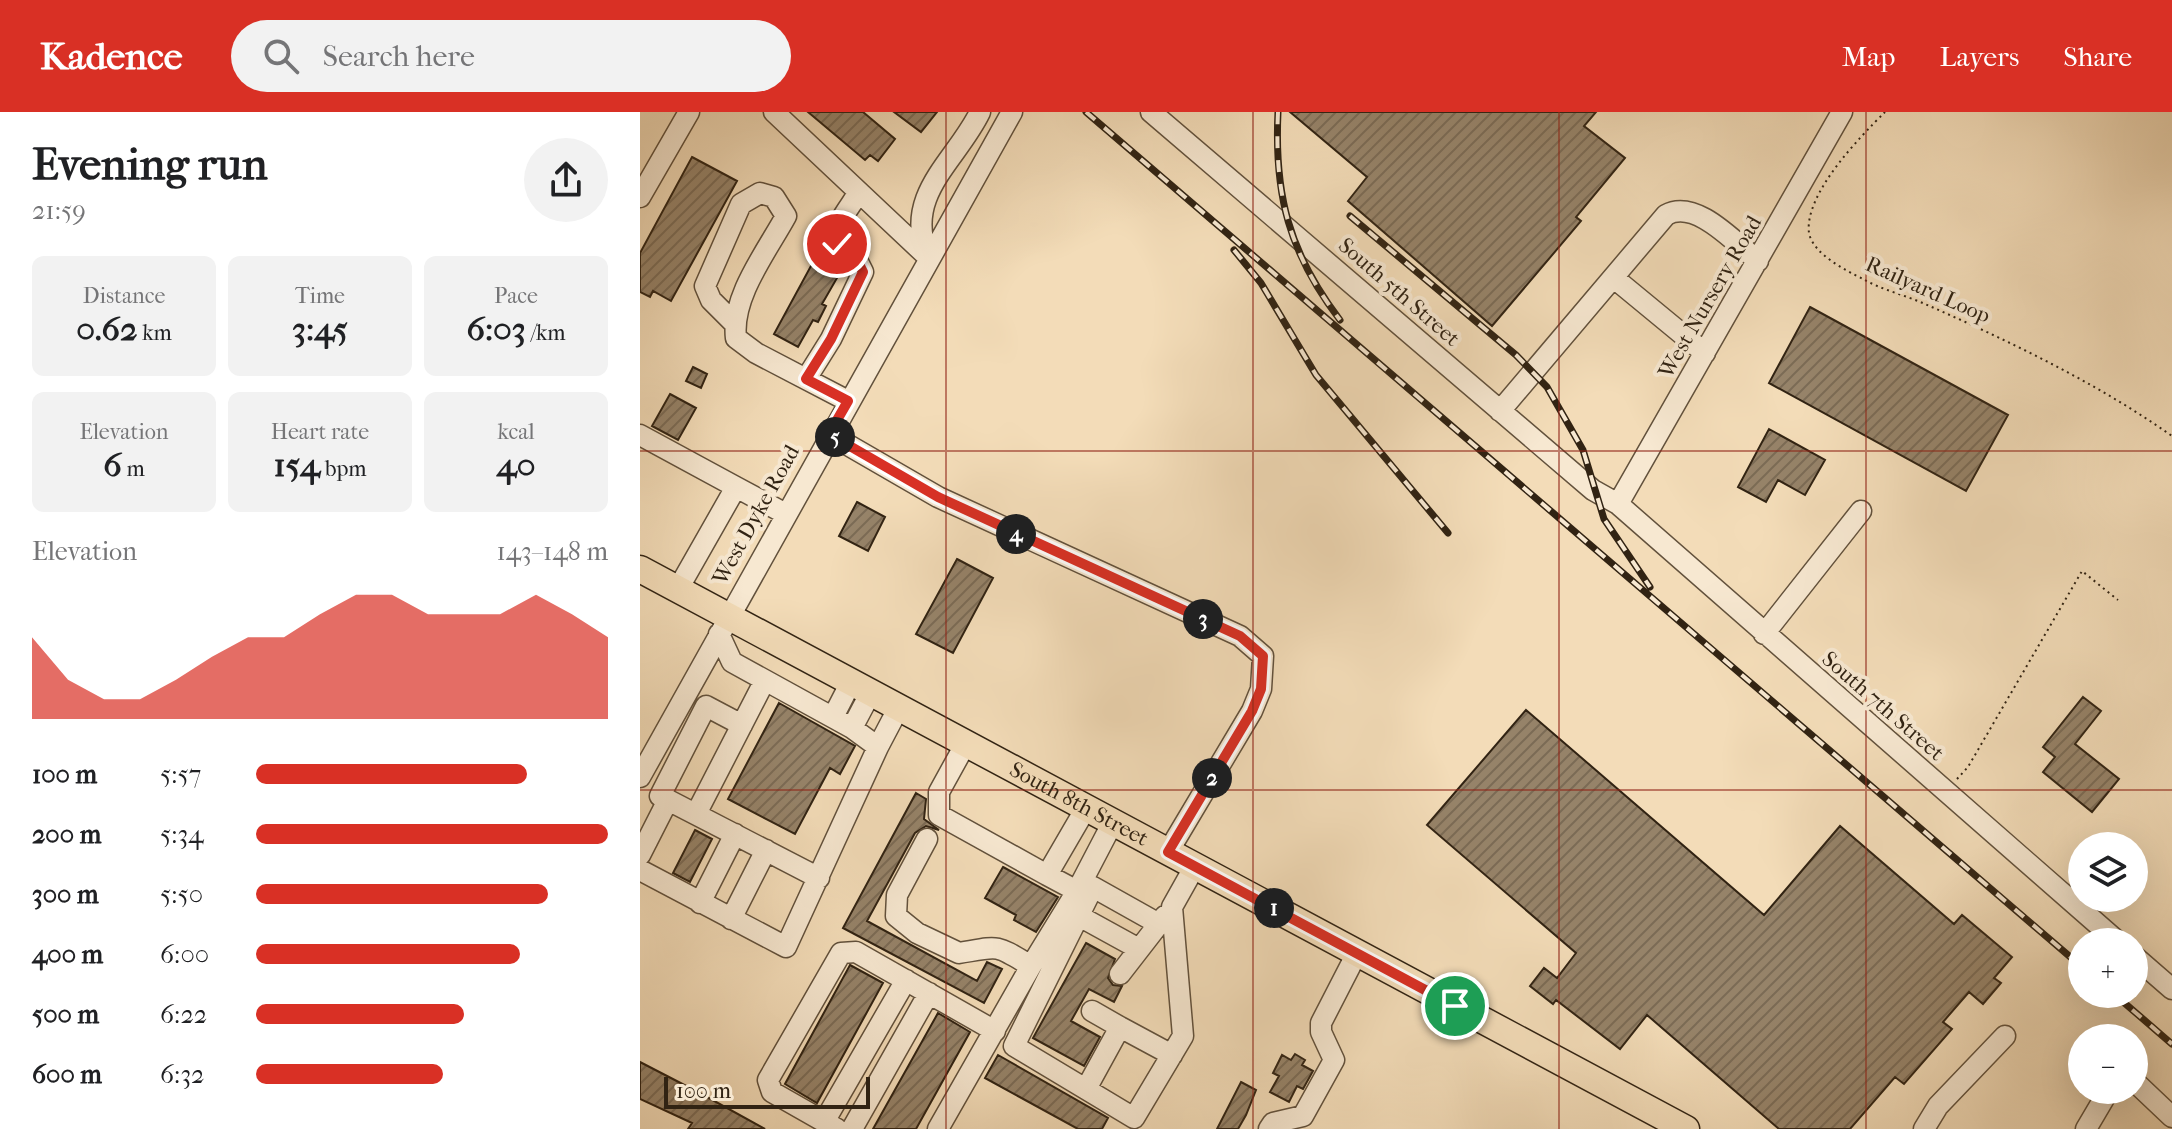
<!DOCTYPE html>
<html lang="en">
<head>
<meta charset="utf-8">
<style>
  body { margin:0; font-family:"IM FELL French Canon",serif; background:#f2f2f2; color:#202124; height:100vh; display:flex; flex-direction:column; font-size:30px; white-space:nowrap }
  * { box-sizing:border-box; margin:0 }
  p { font-size:26px; color:#757577 }
  .icon { flex:none; width:44px; height:44px; fill:none; stroke:currentColor; stroke-width:2; stroke-linecap:round; stroke-linejoin:round }
  .map { position:relative; flex:1; overflow:hidden }
  .details { display:flex; flex-direction:column; background:#fff; width:640px }
  .details>* { flex:none }
  .fabs { position:absolute; left:1428px; top:720px; display:grid; gap:16px }
  .fabs a { display:grid; place-items:center; width:80px; height:80px; border-radius:50%; background:#fff; box-shadow:0 8px 32px #0002; font-size:40px }
  .scale { position:absolute; left:24px; bottom:20px; width:206px; box-sizing:border-box; padding-left:8px; border:4px solid #312313; border-top:0; font-size:22px; line-height:28px; white-space:nowrap; color:#312313; -webkit-text-stroke:6px #f7e8d1; paint-order:stroke }
  .pin { position:absolute; display:grid; place-items:center; width:68px; height:68px; color:#fff; margin:-34px; border:4px solid #fff; border-radius:50%; box-shadow:0 2px 8px #0007 }
  .km { position:absolute; width:40px; height:40px; margin:-20px; border-radius:50%; background:#222; color:#fff; font-size:22px; line-height:40px; text-align:center }
  .round { display:grid; place-items:center; flex:none; width:84px; height:84px; border-radius:42px; background:#f2f2f2 }
  .overview { display:flex; align-items:center; justify-content:space-between; height:136px; padding:0 32px }
  h1 { font-size:44px; font-weight:700; line-height:60px }
  .stats { display:grid; grid-template-columns:repeat(3,1fr); gap:12px; height:136px; padding:8px 32px }
  .stats div { display:grid; align-content:center; border-radius:12px; background:#f2f2f2; text-align:center }
  .stats b { font-size:34px; font-weight:700 }
  .stats small { font-size:22px; font-weight:400 }
  .stats p { font-size:22px }
  .chart { height:224px; padding:16px 32px }
  .chart p { display:flex; justify-content:space-between }
  .chart svg { width:100%; height:144px; margin-top:8px; fill:#d93025; opacity:.7 }
  ul { padding:0 32px; list-style:none; font-size:26px }
  li { display:grid; grid-template-columns:128px 96px 1fr; align-items:center; height:60px }
  li i { height:20px; border-radius:10px; background:#d93025 }
  header { display:flex; align-items:center; gap:48px; box-sizing:border-box; height:112px; padding:0 40px; background:#d93025; color:#fff }
  header strong { font-size:38px }
  nav { display:flex; gap:44px; margin-inline-start:auto; font-size:28px }
  .search { width:560px; height:72px; background:#f2f2f2; display:flex; align-items:center; gap:20px; box-sizing:border-box; padding:0 28px; border-radius:44px; color:#757577; font-size:30px }
  main { display:flex; flex:1; min-height:0 }
  .map>svg:first-child { display:block }
</style>
</head>
<body>
<header>
<strong>Kadence</strong>
<div class="search"><svg class="icon" aria-label="search" viewBox="0 0 24 24"><circle cx="10" cy="10" r="6"/><path d="M15 15l6 6"/></svg>Search here</div>
<nav><a>Map</a><a>Layers</a><a>Share</a></nav>
</header>
<main>
<section class="details">
<div class="overview"><div><h1>Evening run</h1><p>21:59</p></div><a class="round"><svg class="icon" aria-label="share" viewBox="0 0 24 24"><path d="M12 15V3M7 8l5-5 5 5M5 13v7h14v-7"/></svg></a></div>
<div class="stats">
<div><p>Distance</p><b>0.62<small> km</small></b></div>
<div><p>Time</p><b>3:45</b></div>
<div><p>Pace</p><b>6:03<small> /km</small></b></div>
</div>
<div class="stats">
<div><p>Elevation</p><b>6<small> m</small></b></div>
<div><p>Heart rate</p><b>154<small> bpm</small></b></div>
<div><p>kcal</p><b>40</b></div>
</div>
<div class="chart"><p><span>Elevation</span>143–148 m</p>
<svg viewBox="0 0 160 44" preserveAspectRatio="none"><path d="M0 44V19L10 32L20 38L30 38L40 32L50 25L60 19L70 19L80 12L90 6L100 6L110 12L120 12L130 12L140 6L150 12L160 19V44z"/></svg>
</div>
<ul>
<li><b>100 m</b>5:57<i style="width:77%"></i></li>
<li><b>200 m</b>5:34<i style="width:100%"></i></li>
<li><b>300 m</b>5:50<i style="width:83%"></i></li>
<li><b>400 m</b>6:00<i style="width:75%"></i></li>
<li><b>500 m</b>6:22<i style="width:59%"></i></li>
<li><b>600 m</b>6:32<i style="width:53%"></i></li>
</ul>
</section>
<div class="map">
<svg width="1532" height="1017" viewBox="0 0 1532 1017">
  <defs>
    <pattern id="building-hatch" width="6" height="6" patternUnits="userSpaceOnUse" patternTransform="scale(2)"><rect width="6" height="6" fill="#968369"/><path d="M-1 1l2-2M0 6l6-6M5 7l2-2" fill="none" stroke="#7b6b55"/></pattern>
  </defs>
  <rect width="100%" height="100%" fill="#f3dcb8"/>
  <filter id="stains"><feTurbulence type="fractalNoise" baseFrequency=".0025" numOctaves="4"/><feColorMatrix values="0 0 0 0 .2 0 0 0 0 .09 0 0 0 0 .02 0 0 0 .5 -.17"/></filter>
  <radialGradient id="worn" r=".72"><stop offset=".6" stop-color="#630" stop-opacity="0"/><stop offset="1" stop-color="#630" stop-opacity=".3"/></radialGradient>
  <path fill="url(#building-hatch)" stroke="#312313" stroke-width="2" d="M168,0H223L255,27L238,49L230,43L225,48Z
    M254,0H297L281,20Z
    M650,0H956L944,14L985,46L936,105L941,109L852,214L708,89L727,65Z
    M52,45L97,69L31,189L13,179L10,185L0,180V141Z
    M172,152L197,166L182,192L186,194L178,210L173,208L158,235L134,222Z
    M1170,195L1368,303L1326,379L1129,271Z
    M53,255L67,262L61,276L46,269Z
    M30,282L56,296L38,328L12,314Z
    M1129,317L1185,348L1165,383L1138,368L1126,390L1098,375Z
    M217,390L245,405L228,439L199,424Z
    M317,447L353,466L313,541L276,522Z
    M1443,585L1461,599L1435,632L1479,667L1452,700L1403,660L1415,645L1403,635Z
    M139,591L215,634L200,662L190,656L155,722L88,687Z
    M886,598L1124,803L1200,714L1314,812L1322,803L1372,845L1354,866L1361,871L1343,892L1329,880L1303,910L1312,917L1264,972L1255,965L1210,1017H1139L1007,903L980,937L916,888L913,892L890,874L904,856L917,866L936,841L787,713Z
    M276,681L286,687L284,707L299,718L286,714L275,721L227,809L337,869L347,850L362,857L344,891L203,816Z
    M55,718L72,727L50,770L33,761Z
    M363,755L418,785L396,820L374,808L376,803L345,786Z
    M446,831L475,847L468,866L473,873L482,874L474,890L449,877L431,909L460,925L444,954L393,926Z
    M210,853L243,871L177,991L145,972Z
    M298,901L330,920L276,1017H233Z
    M655,942L665,948L662,953L673,959L663,977L657,974L649,990L630,980L639,964L633,961L642,943L651,948Z
    M358,943L468,1006L462,1017H438L345,966Z
    M0,950L58,980L125,1017H48L52,1011L0,987Z
    M601,970L616,978L606,1003L598,1017H577Z"/>
  <g fill="none" stroke-linecap="round" stroke-linejoin="round">
    <defs>
      <path id="minor" d="M134,0L288,145
        M511,0L953,378L978,392L1478,830
        M0,85L49,0
        M287,141C264,82 317,48 340,0
        M974,166L1065,241
        M94,211L71,188L65,174L101,92L120,81L134,85L146,104C127,139 91,185 96,226L116,241L208,289
        M166,267L191,227L223,160L216,146C178,129 204,105 219,80
        M860,299L1026,103C1056,86 1095,131 1118,149
        M189,322L298,385L600,524L623,544L621,577L612,599L528,740
        M0,323L96,375
        M978,392L1202,0
        M38,477L96,375L144,401
        M79,522L92,550L212,616L238,635L259,595
        M1124,522L1221,399
        M193,605L211,570
        M212,616L231,580
        M326,631L299,680V703L407,763L446,696
        M0,665L372,0
        M20,684L66,594L102,613
        M56,702L124,570
        M287,727L257,783L256,804L277,821L319,841C361,834 354,832 391,854L437,779
        M0,743L28,688L179,766
        M0,758L146,835L238,635
        M407,763L437,779L473,710
        M60,791L95,722
        M439,804L499,837
        M91,807L126,738
        M519,812L453,775L374,934L494,1006L543,924L532,795L555,754
        M1494,844L1532,877
        M480,862L525,804
        M452,899L480,915
        M1494,969L1532,1005
        M446,977L480,915L532,943
        M184,1010L266,868
        M197,1017L132,980L128,968L201,841L216,840L355,919
        M212,1017L289,881
        M298,1017L391,854
        M629,1017L633,1011L663,1004L694,948L681,920V911L717,841
        M1284,1017L1298,994L1365,924
        M1446,1017L1469,978"/>
      <g id="major">
        <path id="s1" d="M0,457L1046,1017"/>
      </g>
    </defs>
    <use href="#minor" stroke="#62513c" stroke-width="23"/>
    <use href="#major" stroke="#312313" stroke-width="29"/>
    <path stroke="#312313" stroke-width="2" stroke-dasharray="2 4" stroke-linecap="butt" d="M1245,0C1220,25 1164,82 1169,121C1173,142 1205,158 1223,167C1242,178 1265,183 1285,192C1369,229 1457,271 1532,324
      M1317,667L1328,655L1442,459L1478,488"/>
    <use href="#minor" stroke="#f7e8d1" stroke-width="20"/>
    <use href="#major" stroke="#f3dcb8" stroke-width="26"/>
    <defs>
      <path id="rail" d="M446,0L1442,855
        M638,0C634,83 649,141 700,208
        M710,104L876,243L907,275L943,338L964,407L1010,475
        M594,138L621,171L676,263L808,421
        M1474,882L1532,932"/>
    </defs>
    <use href="#rail" stroke="#312313" stroke-width="7"/>
    <use href="#rail" stroke="#f7e8d1" stroke-width="4" stroke-dasharray="12" stroke-linecap="butt"/>
  </g>
  <g fill="none" stroke-linecap="round" stroke-linejoin="round">
    <defs>
      <path id="route" d="M197,132L203,140L216,146L223,160L191,227L166,267L208,289L189,322L298,385L600,524L623,544L621,577L612,599L528,740L815,894"/>
    </defs>
    <use href="#route" stroke="#fff" stroke-width="16"/>
    <use href="#route" stroke="#d93025" stroke-width="10"/>
  </g>
  <path fill="none" stroke="#8f2418" stroke-width="2" stroke-opacity="0.55" d="M306,0V1017M613,0V1017M919,0V1017M1226,0V1017M0,339H1532M0,678H1532"/>
  <g text-anchor="middle" dominant-baseline="central" stroke-width="8" stroke-linejoin="round" paint-order="stroke">
    <g font-size="22" fill="#312313" stroke="#f7e8d1">
      <text transform="translate(1288 178) rotate(24)">Railyard Loop</text>
      <text transform="translate(759 180) rotate(41)">South 5th Street</text>
      <text transform="translate(1070 185) rotate(-60)">West Nursery Road</text>
      <text transform="translate(116 403) rotate(-61)">West Dyke Road</text>
      <text transform="translate(1243 594) rotate(41)">South 7th Street</text>
      <text stroke="none"><textPath href="#s1" startOffset="498">South 8th Street</textPath></text>
    </g>
  </g>
  <rect width="100%" height="100%" filter="url(#stains)"/>
  <rect width="100%" height="100%" fill="url(#worn)"/>
</svg>
<div class="fabs">
<a><svg class="icon" aria-label="layers" viewBox="0 0 24 24"><path d="M12 4l9 5-9 5-9-5zM3 14l9 5 9-5"/></svg></a>
<a>+</a>
<a>−</a>
</div>
<div class="scale">100 m</div>
<div class="pin" style="left:815px;top:894px;background:#1e9e55"><svg class="icon" aria-label="arrive" viewBox="0 0 24 24"><path d="M6 21V4h12l-3 4 3 4H6"/></svg></div>
<div class="pin" style="left:197px;top:132px;background:#d93025"><svg class="icon" aria-label="check" viewBox="0 0 24 24"><path d="M5 12l5 5 9-10"/></svg></div>
<b class="km" style="left:634px;top:796px">1</b>
<b class="km" style="left:572px;top:666px">2</b>
<b class="km" style="left:563px;top:507px">3</b>
<b class="km" style="left:376px;top:422px">4</b>
<b class="km" style="left:195px;top:325px">5</b>
</div>
</main>
</body>
</html>
